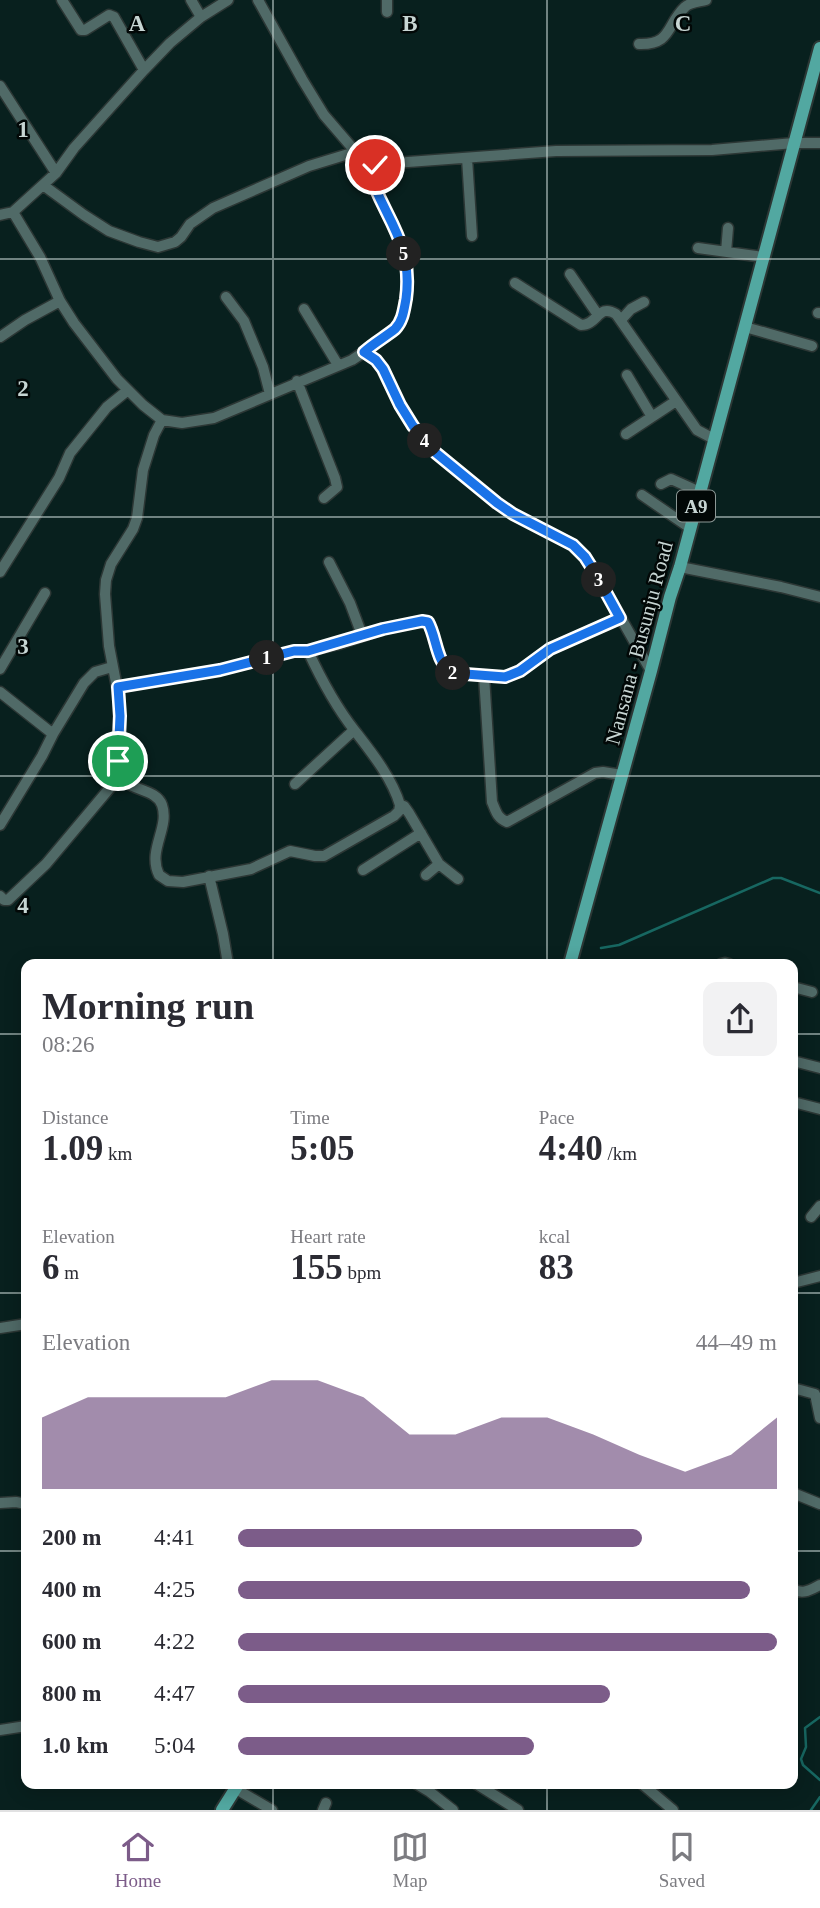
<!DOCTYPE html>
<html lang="en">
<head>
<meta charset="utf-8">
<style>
  body { margin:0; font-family:Georgia,serif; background:#f2f2f3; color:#2b2b33; height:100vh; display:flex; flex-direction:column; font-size:26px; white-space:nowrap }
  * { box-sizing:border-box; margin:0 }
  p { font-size:23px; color:#7c7c81 }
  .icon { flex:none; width:38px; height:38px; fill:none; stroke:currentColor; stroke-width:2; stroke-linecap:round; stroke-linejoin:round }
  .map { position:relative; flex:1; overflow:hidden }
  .details { position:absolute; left:21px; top:959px; width:777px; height:830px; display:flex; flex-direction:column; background:#fff; border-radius:14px; box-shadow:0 4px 18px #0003 }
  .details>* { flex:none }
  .pin { position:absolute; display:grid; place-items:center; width:60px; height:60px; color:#fff; margin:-30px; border:4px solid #fff; border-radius:50%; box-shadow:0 2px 7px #0007 }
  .km { position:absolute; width:35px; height:35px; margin:-18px; border-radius:50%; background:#222; color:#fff; font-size:19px; line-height:35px; text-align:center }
  .round { display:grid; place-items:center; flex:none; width:74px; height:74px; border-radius:14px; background:#f2f2f3 }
  .overview { display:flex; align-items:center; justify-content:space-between; height:119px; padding:0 21px }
  h1 { font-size:38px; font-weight:700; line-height:52px }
  .stats { display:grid; grid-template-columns:repeat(3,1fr); gap:10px; height:119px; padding:7px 21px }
  .stats div { display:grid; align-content:center }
  .stats b { font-size:35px; font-weight:700 }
  .stats small { font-size:19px; font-weight:400 }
  .stats p { font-size:19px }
  .chart { height:196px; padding:14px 21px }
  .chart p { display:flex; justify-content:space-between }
  .chart svg { width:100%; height:126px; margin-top:7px; fill:#7c5c89; opacity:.7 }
  ul { padding:0 21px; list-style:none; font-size:23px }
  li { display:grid; grid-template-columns:112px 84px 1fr; align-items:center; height:52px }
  li i { height:18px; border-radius:9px; background:#7c5c89 }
  .tab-bar { display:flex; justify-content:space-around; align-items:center; height:98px; border-top:2px solid #e1e1e2; background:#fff; font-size:19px; color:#7c7c81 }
  .tab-bar a { display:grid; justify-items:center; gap:4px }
  .tab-bar .current { color:#7c5c89 }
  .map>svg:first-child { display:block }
</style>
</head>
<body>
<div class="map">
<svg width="820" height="1810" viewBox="0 0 820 1810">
  <rect width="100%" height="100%" fill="#08201e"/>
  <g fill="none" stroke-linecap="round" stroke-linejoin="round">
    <path stroke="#176761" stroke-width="2.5" d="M601,948L619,945L773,878H781L820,893
      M820,1717L805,1728L806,1747L801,1759L803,1765L820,1780
      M811,1810L820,1797"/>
    <defs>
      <path id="minor" d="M62,0L81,30H85L109,15L114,17L144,70
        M191,0L201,17
        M258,0L302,79L324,115L367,165L373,185L392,223L406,259L407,286L403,317L395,329L364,352
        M387,12V0
        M639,44C672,45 666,25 685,7C690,2 699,2 706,0
        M0,86L56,173
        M467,158L472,236
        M367,165L556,151L712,150L794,143H820
        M43,185L84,215L109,231L139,242L158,247L175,242L181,237L190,224L213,208L309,166L355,152
        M13,212L40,257L60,301L74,323L117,379L143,405L162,420L182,423L214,418L352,360L364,352L376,360L382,369L400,405L413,426L436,453L497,503L513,514L573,545L585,557L597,576L651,671
        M0,215L13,212L56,173L74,148L144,70L170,43L201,17L228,0
        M698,248L763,257
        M726,252L728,228
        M570,274L598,315
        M515,283L581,325C598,325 598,303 616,314L697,430L714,439
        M226,297L244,321L263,367L270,394
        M304,309L338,365
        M818,313H820
        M621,320L631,309L644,302
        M745,327L812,346
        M0,337L25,320L60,301
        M627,375L652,417
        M297,381L335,478L337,487L324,498
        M162,420L154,435L143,470L137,518L133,529L111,564L106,580L105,594L109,646L119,698L118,769C123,793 155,786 162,805C170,828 147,850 159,875L168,881L183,882L251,869L290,851L315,856H324L394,816L399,811L400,805
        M626,434L676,401
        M661,484L671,479L700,492
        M642,495L690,528
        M329,562L350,603L362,635
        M680,567L781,587L820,597
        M0,572L59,478L70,453L107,407L128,390
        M308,651C321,679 336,707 355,731C372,753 392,778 400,805L404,806L409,813L439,864L458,879
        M0,669L45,593
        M484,676L492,802C496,811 497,818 507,822L595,773L603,772L622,775
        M118,687L220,670L294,651H308L339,644L383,629L422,621L428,623L431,628C436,643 438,664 452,673L505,677L520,671L550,649L620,618
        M0,692L53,734L42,756L0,825
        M53,734L84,683L95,672L112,667
        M295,784L354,730
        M363,870L421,833
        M426,875L439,864
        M209,876L223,934L228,964
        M0,896L4,900H8L46,864L119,777
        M721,964L725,963L729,964
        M793,987L812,992
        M793,1061L820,1068
        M793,1102L820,1109
        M811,1217L820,1206
        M793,1283L820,1276
        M0,1328L26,1324
        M793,1388L815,1394L820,1418
        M793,1493L820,1504
        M0,1503L16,1502L26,1504
        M793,1589C803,1595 810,1590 820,1585
        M0,1730L26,1726
        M415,1783L430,1792L453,1810
        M475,1783L518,1810
        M641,1783L673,1810
        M236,1789L272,1810
        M323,1810L326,1803"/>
      <path id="major" d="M570,964L651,671L670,597L680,567L820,48
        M222,1810L239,1783"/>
    </defs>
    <use href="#minor" stroke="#2c3735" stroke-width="13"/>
    <use href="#major" stroke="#2c3735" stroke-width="16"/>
    <use href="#minor" stroke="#506a67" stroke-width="10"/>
    <use href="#major" stroke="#52a8a1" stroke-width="12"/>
  </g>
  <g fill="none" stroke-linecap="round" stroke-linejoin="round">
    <defs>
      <path id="route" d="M118,761L120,716L118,687L220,670L294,651H308L383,629L422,621L428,622C437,638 436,663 452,673L505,677L520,671L550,649L620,618L597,576L585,557L573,545L513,514L497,503L436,453L413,426L400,405L383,369L376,360L364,352C374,343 385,337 395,329C403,321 404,309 406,299C414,239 381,216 367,165H375"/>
    </defs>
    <use href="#route" stroke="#fff" stroke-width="14"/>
    <use href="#route" stroke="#1a73e8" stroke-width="9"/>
  </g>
  <path fill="none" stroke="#c7d5d3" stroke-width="2" stroke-opacity="0.55" d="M273,0V964M547,0V964M0,259H820M0,517H820M0,776H820M0,1034H26M793,1034H820M0,1293H26M793,1293H820M0,1551H26M793,1551H820M273,1783V1810M547,1783V1810"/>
  <g text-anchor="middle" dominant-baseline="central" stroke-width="5" stroke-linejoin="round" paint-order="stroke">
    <rect fill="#020807" stroke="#8c9896" stroke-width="2" x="677" y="490.5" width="38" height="31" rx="5"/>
    <g font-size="19" font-weight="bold" fill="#c7d5d3">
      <text x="696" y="506">A9</text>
    </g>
    <g font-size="21" fill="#c7d5d3" stroke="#020807">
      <text transform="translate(639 643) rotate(-75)">Nansana - Busunju Road</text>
    </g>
  </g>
  <g font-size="23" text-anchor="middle" font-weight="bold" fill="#c7d5d3" stroke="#020807" stroke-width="5" stroke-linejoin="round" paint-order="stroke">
    <text x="137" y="31">A</text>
    <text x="410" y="31">B</text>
    <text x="683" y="31">C</text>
    <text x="23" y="137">1</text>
    <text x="23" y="396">2</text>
    <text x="23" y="654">3</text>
    <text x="23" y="913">4</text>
  </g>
</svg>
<div class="pin" style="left:118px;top:761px;background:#1e9e55"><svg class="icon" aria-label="arrive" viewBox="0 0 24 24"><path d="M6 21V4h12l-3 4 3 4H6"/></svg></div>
<div class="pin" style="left:375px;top:165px;background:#d93025"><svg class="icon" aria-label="check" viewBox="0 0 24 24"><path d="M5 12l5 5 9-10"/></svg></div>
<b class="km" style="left:267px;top:658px">1</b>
<b class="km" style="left:453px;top:673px">2</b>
<b class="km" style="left:599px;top:580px">3</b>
<b class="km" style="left:425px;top:441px">4</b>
<b class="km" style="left:404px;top:254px">5</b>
<section class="details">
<div class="overview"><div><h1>Morning run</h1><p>08:26</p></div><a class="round"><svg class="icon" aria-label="share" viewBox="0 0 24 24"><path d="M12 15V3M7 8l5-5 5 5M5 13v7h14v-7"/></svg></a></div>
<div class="stats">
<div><p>Distance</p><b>1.09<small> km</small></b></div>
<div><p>Time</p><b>5:05</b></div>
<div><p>Pace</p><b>4:40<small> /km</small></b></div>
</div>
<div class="stats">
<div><p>Elevation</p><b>6<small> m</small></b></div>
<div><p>Heart rate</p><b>155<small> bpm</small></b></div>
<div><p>kcal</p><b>83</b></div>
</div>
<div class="chart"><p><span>Elevation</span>44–49 m</p>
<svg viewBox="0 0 160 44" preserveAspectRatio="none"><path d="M0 44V19L10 12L20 12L30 12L40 12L50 6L60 6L70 12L80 25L90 25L100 19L110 19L120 25L130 32L140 38L150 32L160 19V44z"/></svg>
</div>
<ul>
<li><b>200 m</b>4:41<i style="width:75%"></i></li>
<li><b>400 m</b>4:25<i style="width:95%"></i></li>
<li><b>600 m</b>4:22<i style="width:100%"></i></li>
<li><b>800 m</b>4:47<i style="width:69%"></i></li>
<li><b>1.0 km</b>5:04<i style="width:55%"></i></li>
</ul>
</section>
</div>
<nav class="tab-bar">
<a class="current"><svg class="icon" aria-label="home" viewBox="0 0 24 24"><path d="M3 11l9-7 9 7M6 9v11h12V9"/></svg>Home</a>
<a><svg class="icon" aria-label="map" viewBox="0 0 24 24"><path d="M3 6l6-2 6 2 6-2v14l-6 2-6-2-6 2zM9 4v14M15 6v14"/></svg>Map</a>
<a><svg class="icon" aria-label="saved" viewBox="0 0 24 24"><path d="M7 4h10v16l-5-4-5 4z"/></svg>Saved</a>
</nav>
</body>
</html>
